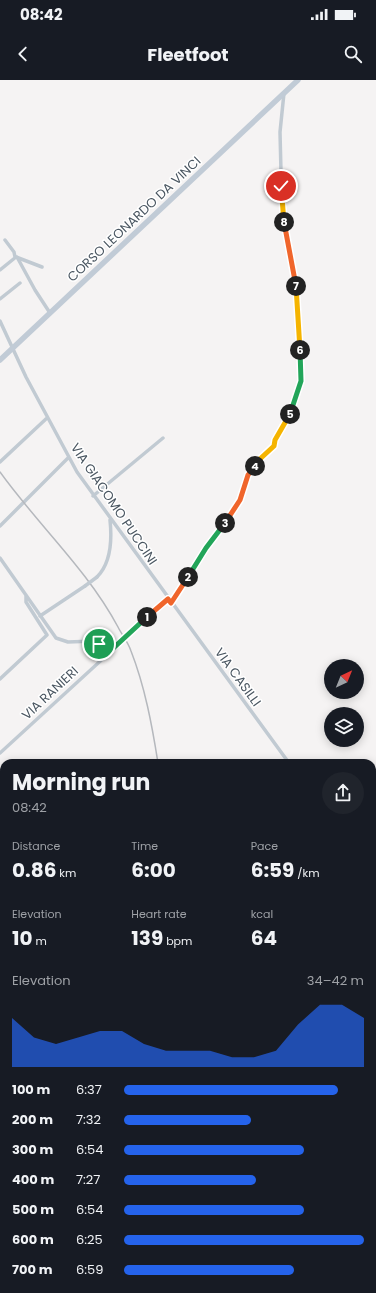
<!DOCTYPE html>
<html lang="en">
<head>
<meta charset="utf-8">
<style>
  body { margin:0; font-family:Poppins,sans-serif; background:#20242c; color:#f1f3f6; height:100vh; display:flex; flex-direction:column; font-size:15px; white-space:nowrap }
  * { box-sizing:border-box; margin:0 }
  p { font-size:13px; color:#9ea1a6 }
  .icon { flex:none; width:22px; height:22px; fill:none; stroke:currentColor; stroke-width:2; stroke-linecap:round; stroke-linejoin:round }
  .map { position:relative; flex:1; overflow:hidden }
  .panel { position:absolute; left:0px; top:679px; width:376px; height:534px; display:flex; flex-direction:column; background:#171b24; border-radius:12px 12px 0 0; box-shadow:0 2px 10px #0003 }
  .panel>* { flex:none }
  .needle { width:26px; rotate:43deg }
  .tools { position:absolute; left:324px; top:579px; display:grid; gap:8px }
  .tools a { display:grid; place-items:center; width:40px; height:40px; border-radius:50%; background:#171b24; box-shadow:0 2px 10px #0003; font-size:20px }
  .pin { position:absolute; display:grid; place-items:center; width:34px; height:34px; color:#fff; margin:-17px; border:2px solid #fff; border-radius:50%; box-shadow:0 1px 4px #0007 }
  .km { position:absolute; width:20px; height:20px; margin:-10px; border-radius:50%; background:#222; color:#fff; font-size:11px; line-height:20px; text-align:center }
  .round { display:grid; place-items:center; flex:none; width:42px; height:42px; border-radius:21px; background:#20242c }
  .head { display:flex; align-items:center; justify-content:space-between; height:68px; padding:0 12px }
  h1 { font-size:22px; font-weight:700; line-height:30px }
  .figures { display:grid; grid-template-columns:repeat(3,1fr); gap:6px; height:68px; padding:4px 12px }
  .figures div { display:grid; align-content:center }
  .figures b { font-size:20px; font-weight:700 }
  .figures small { font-size:11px; font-weight:400 }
  .figures p { font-size:11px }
  .chart { height:112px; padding:8px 12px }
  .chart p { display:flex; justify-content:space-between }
  .chart svg { width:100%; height:72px; margin-top:4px; fill:#2563eb; opacity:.7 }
  ul { padding:0 12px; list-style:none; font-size:13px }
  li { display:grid; grid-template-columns:64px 48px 1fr; align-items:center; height:30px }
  li i { height:10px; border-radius:5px; background:#2563eb }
  .status { display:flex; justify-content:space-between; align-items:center; height:28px; padding:0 20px; background:#171b24; direction:ltr }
  .status svg { height:11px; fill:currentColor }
  header { display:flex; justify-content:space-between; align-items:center; height:52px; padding:0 12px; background:#171b24; font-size:18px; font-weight:700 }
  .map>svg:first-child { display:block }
</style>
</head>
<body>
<div class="status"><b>08:42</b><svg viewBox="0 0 49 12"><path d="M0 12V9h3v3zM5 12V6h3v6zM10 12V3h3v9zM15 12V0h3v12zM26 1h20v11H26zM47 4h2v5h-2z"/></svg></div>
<header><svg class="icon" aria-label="back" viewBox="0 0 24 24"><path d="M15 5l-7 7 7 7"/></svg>Fleetfoot<svg class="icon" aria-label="search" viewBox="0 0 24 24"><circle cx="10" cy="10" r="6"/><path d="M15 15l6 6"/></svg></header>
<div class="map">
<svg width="376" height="1213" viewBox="0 0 376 1213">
  <rect width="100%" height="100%" fill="#f5f3f3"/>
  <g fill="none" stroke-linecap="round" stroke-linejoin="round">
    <defs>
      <path id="highway" d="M372,1094L376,1092
        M372,1101L376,1099
        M103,1213L106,1209
        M139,1213L147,1209
        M169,1213L179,1209
        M291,1213L293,1209"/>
    </defs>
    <use href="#highway" stroke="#7690ad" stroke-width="8"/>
    <path stroke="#c1cad2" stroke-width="3.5" d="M5,160L14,172L15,177
      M17,177L35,210L50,233
      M0,190L16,177L42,187
      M0,219L20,203
      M0,241L26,297L77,392L289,683
      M0,382L47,338
      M93,416L163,358
      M0,446L68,378
      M0,478L56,558L68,562L94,561L108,573
      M97,497C111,483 112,459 110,440
      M171,523L206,468L240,420L248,395L261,378L274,366C276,354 286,343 291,332C296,322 299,312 301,301L297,211L282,132L280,52L284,13
      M40,536L85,506
      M0,599L47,555L26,522V515
      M0,673L168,519
      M372,837L376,850
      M0,869L4,872"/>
    <path stroke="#c1cbd6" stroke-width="5.5" d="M0,280L298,0
      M0,795L4,803
      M242,1209L245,1213"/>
    <use href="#highway" stroke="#8ba5c1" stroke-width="7"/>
    <path stroke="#b5b8bd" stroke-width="1.5" d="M0,392C38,445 87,489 118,547C122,555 128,562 131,571C145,607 152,645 158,683
      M372,1136L376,1142"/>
    <path stroke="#c1cad2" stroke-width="3.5" d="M85,506L97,497"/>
  </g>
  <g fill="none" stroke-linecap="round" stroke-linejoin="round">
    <defs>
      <path id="split-1" d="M99,564L108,573L147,537"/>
      <path id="split-2" d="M147,537L168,519L171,523L188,497"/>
      <path id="split-3" d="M188,497L206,468L225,443"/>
      <path id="split-4" d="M225,443L240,420L248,395L255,386"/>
      <path id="split-5" d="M255,386L261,378L274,366L275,360L290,334"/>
      <path id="split-6" d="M290,334L301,301L300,270"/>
      <path id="split-7" d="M296,206L300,270"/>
      <path id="split-8" d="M284,142L296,206"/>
      <path id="split-9" d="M281,106L284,142"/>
    </defs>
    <use href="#split-1" stroke="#fff" stroke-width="8"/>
    <use href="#split-2" stroke="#fff" stroke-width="8"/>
    <use href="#split-3" stroke="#fff" stroke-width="8"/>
    <use href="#split-4" stroke="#fff" stroke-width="8"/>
    <use href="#split-5" stroke="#fff" stroke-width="8"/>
    <use href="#split-6" stroke="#fff" stroke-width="8"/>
    <use href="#split-7" stroke="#fff" stroke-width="8"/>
    <use href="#split-8" stroke="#fff" stroke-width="8"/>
    <use href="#split-9" stroke="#fff" stroke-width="8"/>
    <use href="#split-1" stroke="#22a559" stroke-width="5"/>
    <use href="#split-2" stroke="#f0652b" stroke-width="5"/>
    <use href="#split-3" stroke="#22a559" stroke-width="5"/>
    <use href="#split-4" stroke="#f0652b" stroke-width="5"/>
    <use href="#split-5" stroke="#f5b400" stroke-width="5"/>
    <use href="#split-6" stroke="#22a559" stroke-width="5"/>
    <use href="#split-7" stroke="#f5b400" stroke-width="5"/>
    <use href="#split-8" stroke="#f0652b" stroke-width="5"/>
    <use href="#split-9" stroke="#f5b400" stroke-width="5"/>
  </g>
  <g text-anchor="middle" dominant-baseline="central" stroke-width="3" stroke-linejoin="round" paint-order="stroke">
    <g font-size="13" fill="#4a5661" stroke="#fff">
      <text transform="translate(134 139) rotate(-43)">CORSO LEONARDO DA VINCI</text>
      <text transform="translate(114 424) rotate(56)">VIA GIACOMO PUCCINI</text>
      <text transform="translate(238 597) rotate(54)">VIA CASILLI</text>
      <text transform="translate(50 613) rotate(-43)">VIA RANIERI</text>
    </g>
  </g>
</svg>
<div class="tools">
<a><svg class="needle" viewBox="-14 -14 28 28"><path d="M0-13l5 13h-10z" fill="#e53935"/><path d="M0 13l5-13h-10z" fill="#9ea1a6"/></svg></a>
<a><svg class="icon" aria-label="layers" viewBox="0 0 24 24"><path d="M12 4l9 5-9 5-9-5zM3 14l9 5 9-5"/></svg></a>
</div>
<div class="pin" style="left:99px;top:564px;background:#1e9e55"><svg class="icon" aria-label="arrive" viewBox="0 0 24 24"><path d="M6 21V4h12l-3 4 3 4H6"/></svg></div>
<div class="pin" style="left:281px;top:106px;background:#d93025"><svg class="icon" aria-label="check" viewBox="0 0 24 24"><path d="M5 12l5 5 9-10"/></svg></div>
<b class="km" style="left:147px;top:537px">1</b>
<b class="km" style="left:188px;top:497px">2</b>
<b class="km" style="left:225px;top:443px">3</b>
<b class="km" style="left:255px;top:386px">4</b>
<b class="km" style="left:290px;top:334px">5</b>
<b class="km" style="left:300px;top:270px">6</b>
<b class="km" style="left:296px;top:206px">7</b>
<b class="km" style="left:284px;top:142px">8</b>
<section class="panel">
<div class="head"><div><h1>Morning run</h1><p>08:42</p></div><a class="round"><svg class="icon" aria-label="share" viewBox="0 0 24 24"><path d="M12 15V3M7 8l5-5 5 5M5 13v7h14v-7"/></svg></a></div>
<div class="figures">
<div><p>Distance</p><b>0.86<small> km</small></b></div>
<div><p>Time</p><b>6:00</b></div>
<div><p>Pace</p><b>6:59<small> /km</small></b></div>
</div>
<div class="figures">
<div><p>Elevation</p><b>10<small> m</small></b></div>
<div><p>Heart rate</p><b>139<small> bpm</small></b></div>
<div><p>kcal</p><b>64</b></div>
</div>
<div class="chart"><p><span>Elevation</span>34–42 m</p>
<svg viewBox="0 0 160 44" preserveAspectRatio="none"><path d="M0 44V14L10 26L20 30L30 26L40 22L50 22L60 30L70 34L80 34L90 34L100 38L110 38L120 34L130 18L140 6L150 6L160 14V44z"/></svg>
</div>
<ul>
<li><b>100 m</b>6:37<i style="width:89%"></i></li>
<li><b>200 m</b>7:32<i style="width:53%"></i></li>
<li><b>300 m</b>6:54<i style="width:75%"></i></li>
<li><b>400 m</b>7:27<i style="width:55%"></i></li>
<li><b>500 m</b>6:54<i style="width:75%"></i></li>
<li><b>600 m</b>6:25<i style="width:100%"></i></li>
<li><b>700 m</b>6:59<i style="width:71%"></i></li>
</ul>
</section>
</div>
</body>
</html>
